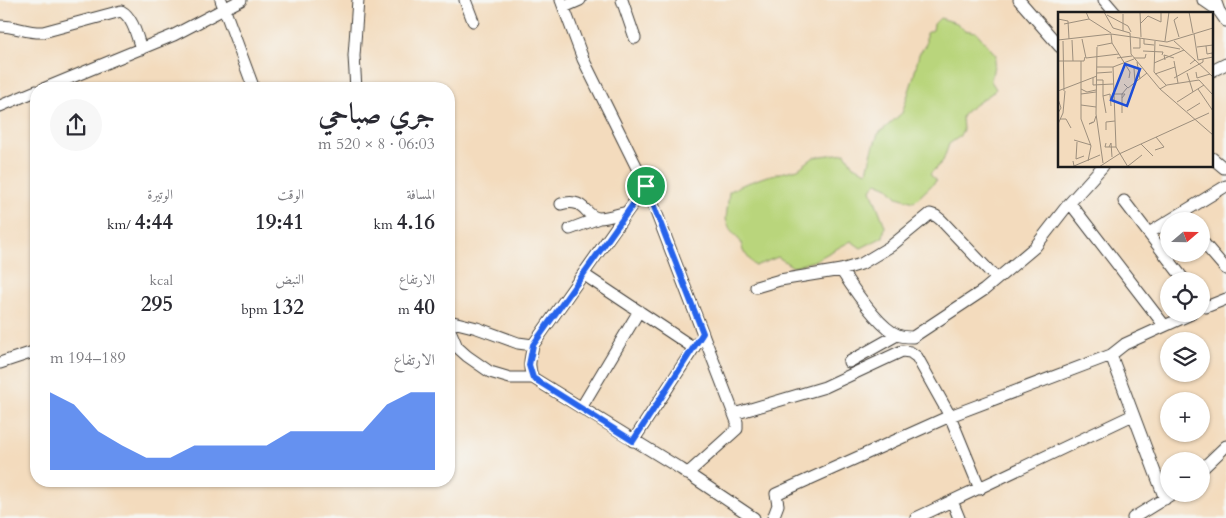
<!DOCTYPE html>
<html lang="ar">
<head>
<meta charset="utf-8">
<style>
  body { margin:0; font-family:Cardo,Amiri,serif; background:#f7f7f7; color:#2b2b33; direction:rtl; height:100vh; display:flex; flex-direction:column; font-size:19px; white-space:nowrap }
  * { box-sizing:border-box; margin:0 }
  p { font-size:16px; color:#7c7c81 }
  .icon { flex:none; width:28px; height:28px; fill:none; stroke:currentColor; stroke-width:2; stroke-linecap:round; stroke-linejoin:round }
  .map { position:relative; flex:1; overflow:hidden; direction:ltr }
  .sheet { position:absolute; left:30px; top:82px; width:425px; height:405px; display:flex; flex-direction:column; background:#fff; border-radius:20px; box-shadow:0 1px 4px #0004; direction:rtl }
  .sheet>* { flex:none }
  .needle { width:32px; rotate:70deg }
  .fabs { position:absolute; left:1160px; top:212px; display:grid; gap:10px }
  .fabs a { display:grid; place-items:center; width:50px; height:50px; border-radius:50%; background:#fff; box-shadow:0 1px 4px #0004; font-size:25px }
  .pin { position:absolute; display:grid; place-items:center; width:42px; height:42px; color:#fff; margin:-21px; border:2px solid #fff; border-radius:50%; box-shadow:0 1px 5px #0007 }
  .round { display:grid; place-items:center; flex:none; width:52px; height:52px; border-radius:26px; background:#f7f7f7 }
  .headline { display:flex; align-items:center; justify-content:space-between; height:85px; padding:0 20px }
  h1 { font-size:28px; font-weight:700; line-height:38px }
  .metrics { display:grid; grid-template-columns:repeat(3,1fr); gap:8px; height:85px; padding:5px 20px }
  .metrics div { display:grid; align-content:center }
  .metrics b { font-size:21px; font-weight:700 }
  .metrics small { font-size:14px; font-weight:400 }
  .metrics p { font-size:14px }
  .chart { height:140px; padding:10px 20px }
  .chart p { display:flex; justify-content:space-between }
  .chart svg { width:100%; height:90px; margin-top:5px; fill:#2563eb; opacity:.7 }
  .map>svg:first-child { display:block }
</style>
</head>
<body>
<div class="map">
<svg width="1226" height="518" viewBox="0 0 1226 518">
  <rect width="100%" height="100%" fill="#f6f6f2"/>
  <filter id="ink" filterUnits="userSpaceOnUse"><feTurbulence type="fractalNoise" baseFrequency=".02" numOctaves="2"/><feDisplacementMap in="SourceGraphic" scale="10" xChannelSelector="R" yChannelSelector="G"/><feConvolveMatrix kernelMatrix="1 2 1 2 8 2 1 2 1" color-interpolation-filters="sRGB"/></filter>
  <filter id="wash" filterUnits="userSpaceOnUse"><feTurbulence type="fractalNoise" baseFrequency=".0096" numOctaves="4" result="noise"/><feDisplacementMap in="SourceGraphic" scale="20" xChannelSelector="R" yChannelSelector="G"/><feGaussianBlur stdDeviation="1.12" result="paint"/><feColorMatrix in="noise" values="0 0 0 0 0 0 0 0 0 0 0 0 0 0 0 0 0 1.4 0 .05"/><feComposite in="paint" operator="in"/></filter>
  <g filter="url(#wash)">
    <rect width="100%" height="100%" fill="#f3dbbd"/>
    <path fill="#b9d57b" stroke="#6a784c" d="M940,18L957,23L964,30L976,32L996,55L991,81L996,89L992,93L966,111L962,117L963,130L959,137L949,144L943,161L930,174L936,181L914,202L897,197L888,187L876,182L871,190L885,226L883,237L861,248L851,241L814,261L793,267L778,257L755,266L743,251L741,242L730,230L726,219L729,192L739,186L767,176L798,169L814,157L845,153L853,166L867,172L872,151L878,134L902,113L913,79L919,54L926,44V33L933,30L934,24Z"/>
  </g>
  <g filter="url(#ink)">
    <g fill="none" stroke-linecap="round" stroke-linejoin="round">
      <defs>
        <path id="minor" d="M221,0L254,89
          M465,0L473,21
          M622,0L635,38
          M1019,0L1060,47
          M1104,0L1116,14
          M1203,0L1219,11
          M1215,0L1219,11L1226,21
          M564,7L580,0
          M0,26C15,26 28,33 43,32L121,11C133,17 137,37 141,49
          M1212,71L1226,64
          M43,89L174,35L241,0
          M356,89L354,56L358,0
          M0,106L36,91
          M1212,158L1224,168
          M646,186L737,422V429L687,474
          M1124,201L1185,281
          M1070,203L1164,325
          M561,204C586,197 584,217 599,218C608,218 618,214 627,212L646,186L583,59L561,0
          M627,212L533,345C531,357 527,366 533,378L681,469L754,518
          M570,229L599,218
          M1149,233L1226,186
          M1201,240L1226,269
          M841,270C852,287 879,328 898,335C902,337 909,337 913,337L984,290L1035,247L1067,206L1103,166
          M583,274L694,348
          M756,287L780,280L841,270L861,264L891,246L930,214L936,216L941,220L997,279
          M1201,302L1206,307L1226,299
          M449,321L477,328L518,343L533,345
          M449,328L457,347L467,356L490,372L510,378H533
          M1111,355L1165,499
          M849,362L897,335
          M0,363L36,351
          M581,408L639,311
          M734,414L825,387L902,351L910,352L917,357L950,416L980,489
          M633,441L697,343
          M1201,470L1226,446
          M952,501L959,518
          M773,518L778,505L776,494L950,416L1111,355L1125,344L1191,314
          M916,518L1133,415
          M1133,518L1172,494"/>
      </defs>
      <use href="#minor" stroke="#3c3934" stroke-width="13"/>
      <use href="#minor" stroke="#fff" stroke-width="11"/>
    </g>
  </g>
  <g fill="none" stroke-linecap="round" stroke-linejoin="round" filter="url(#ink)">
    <defs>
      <path id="route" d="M646,186L703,333L633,441L533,378L529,365L533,345Z"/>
    </defs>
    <use href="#route" stroke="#fff" stroke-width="10"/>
    <use href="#route" stroke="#2563eb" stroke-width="6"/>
  </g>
  <g transform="translate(1058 12)">
    <rect width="155" height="155" fill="#f3dbbd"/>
    <path fill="none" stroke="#9d8f7d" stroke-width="1" d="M28,0L31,7L53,21M46,0L55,16L72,21L73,42L102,77L155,123M82,0L83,25M131,0L135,21M49,3L70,14L73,20M120,5L116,8L121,25M0,7L10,9L11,27M83,11L90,4L103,10V0M6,12L31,7M65,19V2M53,22L54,31L72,60L71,66M136,22L140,48M24,27L28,46L61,42M86,27V32L96,33M0,28L53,22L109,30L155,16M14,28L15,49M5,29L6,79M97,29L96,60L108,73M107,29L111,0M116,29L137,48M101,33L122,37M39,34L54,31M39,35L38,102L45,151M139,35L155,33M75,36H82V26M85,39L105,40L104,43M59,46L74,44M76,46H87L88,42M107,48L106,43L116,46M140,48L155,45L154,41L149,42L148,34M0,49H26L27,45M23,49V107L33,134M116,49L120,71M79,50L82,67M96,51L126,38M132,52L137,48L155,65M39,55H55L76,47M55,55L58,135L70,155M76,56L77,71M138,60L139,66L152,62M39,61L54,60M129,61L135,80M97,62L117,55M35,66V73L55,72M116,66L145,50V47M39,68H45V84L52,82L53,94M66,72L70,76L89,61M23,77L29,80L38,78M102,77L109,73L141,68L155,83M140,77L155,99M0,79L39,64M23,82L38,80M54,82H67L64,86M45,84L48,101M0,87L3,96L0,101M119,90L146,73M23,93L38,95M129,99L142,91M64,101V82L69,76M2,107H8L13,116M35,110L31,112L36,110L38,104M0,112L5,101L7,79M48,118V110L57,109M16,128L33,133M19,130L18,147L26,144M48,131L47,135H58M83,132L95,144M51,135L53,131L54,145M97,138L106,135L98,125M15,149L16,154L42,143M30,149L33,134M70,154L84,143M41,155L61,142L151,101"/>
    <path fill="#1d4ed8" fill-opacity="0.15" stroke="#1d4ed8" stroke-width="2.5" d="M67,52L82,57L69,94L53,88Z"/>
    <rect width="155" height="155" fill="none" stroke="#1c1c1c" stroke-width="2.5"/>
  </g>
</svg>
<div class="fabs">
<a><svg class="needle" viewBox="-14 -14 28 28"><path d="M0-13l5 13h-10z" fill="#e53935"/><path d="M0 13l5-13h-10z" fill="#7c7c81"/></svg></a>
<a><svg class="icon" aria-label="locate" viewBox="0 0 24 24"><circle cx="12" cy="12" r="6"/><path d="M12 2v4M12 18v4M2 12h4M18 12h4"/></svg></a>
<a><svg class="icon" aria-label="layers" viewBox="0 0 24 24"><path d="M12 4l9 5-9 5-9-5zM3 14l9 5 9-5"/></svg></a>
<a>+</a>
<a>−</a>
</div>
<div class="pin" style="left:646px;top:186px;background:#1e9e55"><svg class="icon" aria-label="arrive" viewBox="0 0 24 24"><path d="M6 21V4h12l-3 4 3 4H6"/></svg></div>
<section class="sheet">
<div class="headline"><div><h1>جري صباحي</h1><p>06:03 · 8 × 520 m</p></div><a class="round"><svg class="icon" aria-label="share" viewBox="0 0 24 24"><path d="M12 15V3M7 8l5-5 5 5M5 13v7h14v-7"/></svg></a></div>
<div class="metrics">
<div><p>المسافة</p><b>4.16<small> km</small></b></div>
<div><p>الوقت</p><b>19:41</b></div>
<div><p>الوتيرة</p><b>4:44<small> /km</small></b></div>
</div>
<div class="metrics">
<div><p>الارتفاع</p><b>40<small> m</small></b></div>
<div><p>النبض</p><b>132<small> bpm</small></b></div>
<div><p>kcal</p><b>295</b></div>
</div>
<div class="chart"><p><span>الارتفاع</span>189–194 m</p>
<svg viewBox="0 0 160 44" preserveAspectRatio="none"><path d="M0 44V6L10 12L20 25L30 32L40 38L50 38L60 32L70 32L80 32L90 32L100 25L110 25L120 25L130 25L140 12L150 6L160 6V44z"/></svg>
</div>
</section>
</div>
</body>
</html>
